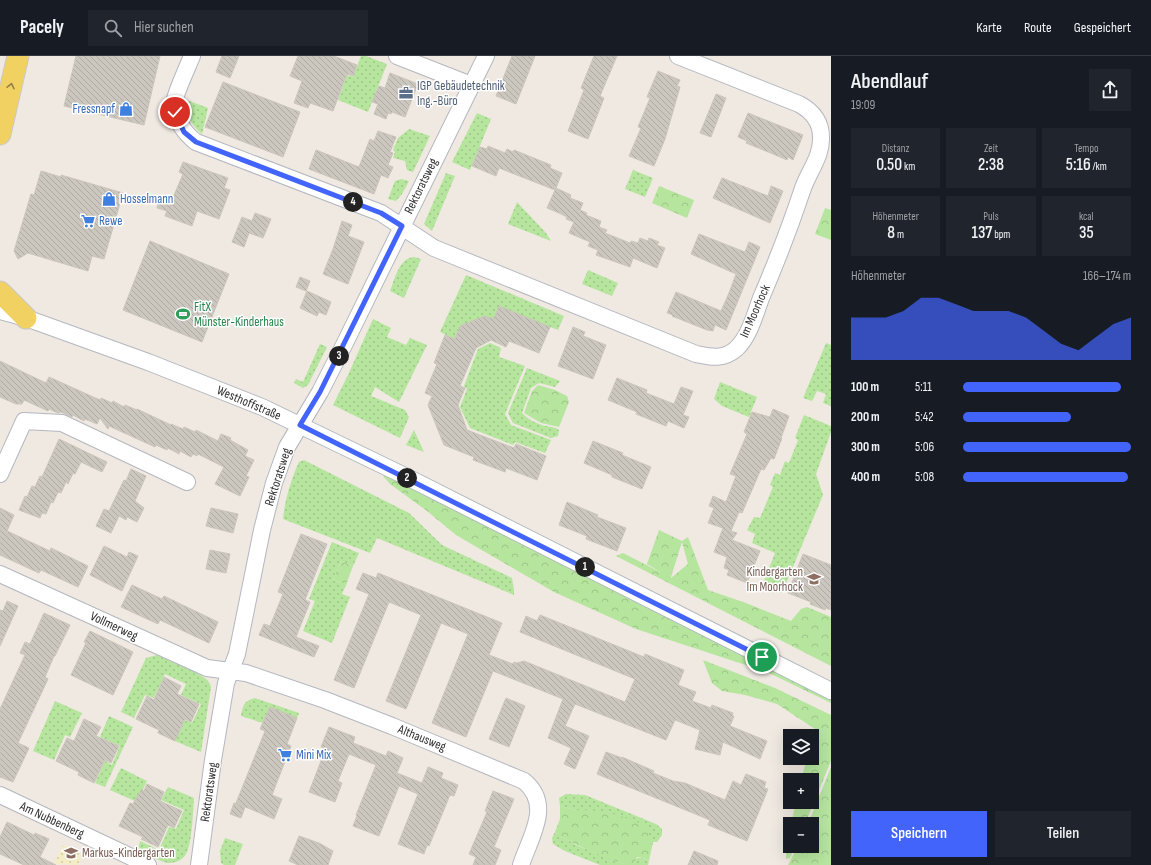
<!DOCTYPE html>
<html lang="de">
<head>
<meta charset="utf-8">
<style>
  body { margin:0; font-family:"Sofia Sans Condensed",sans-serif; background:#20242c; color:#f1f3f6; height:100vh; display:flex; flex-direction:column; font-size:15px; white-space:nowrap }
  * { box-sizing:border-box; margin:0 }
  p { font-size:13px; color:#9ea1a6 }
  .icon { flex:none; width:22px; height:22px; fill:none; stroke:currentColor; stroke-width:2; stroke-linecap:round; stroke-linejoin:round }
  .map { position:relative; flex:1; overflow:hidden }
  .details { display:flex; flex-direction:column; background:#171b24; width:320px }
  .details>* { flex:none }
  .buttons { position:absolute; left:783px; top:673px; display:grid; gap:8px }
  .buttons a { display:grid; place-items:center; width:36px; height:36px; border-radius:0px; background:#171b24; box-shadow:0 4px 16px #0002; font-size:20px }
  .pin { position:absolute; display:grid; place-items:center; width:34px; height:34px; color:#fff; margin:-17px; border:2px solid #fff; border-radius:50%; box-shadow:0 1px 4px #0007 }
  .km { position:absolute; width:20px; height:20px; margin:-10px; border-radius:50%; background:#222; color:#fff; font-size:11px; line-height:20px; text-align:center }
  .round { display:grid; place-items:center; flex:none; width:42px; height:42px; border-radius:0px; background:#20242c }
  .head { display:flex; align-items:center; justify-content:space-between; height:68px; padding:0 20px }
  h1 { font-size:22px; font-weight:600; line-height:30px }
  .stats { display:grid; grid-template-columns:repeat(3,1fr); gap:6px; height:68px; padding:4px 20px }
  .stats div { display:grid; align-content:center; border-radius:0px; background:#20242c; text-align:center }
  .stats b { font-size:17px; font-weight:600 }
  .stats small { font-size:11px; font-weight:400 }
  .stats p { font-size:11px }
  .chart { height:112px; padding:8px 20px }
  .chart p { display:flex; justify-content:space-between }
  .chart svg { width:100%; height:72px; margin-top:4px; fill:#4264fb; opacity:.7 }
  .cta { display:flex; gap:8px; margin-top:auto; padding:8px 20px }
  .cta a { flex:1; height:46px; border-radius:0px; background:#4264fb; color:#fff; font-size:16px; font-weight:600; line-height:46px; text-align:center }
  .cta a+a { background:#20242c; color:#f1f3f6 }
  ul { padding:0 20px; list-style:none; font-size:13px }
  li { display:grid; grid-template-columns:64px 48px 1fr; align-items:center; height:30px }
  li i { height:10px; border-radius:5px; background:#4264fb }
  header { display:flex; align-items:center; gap:24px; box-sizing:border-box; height:56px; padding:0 20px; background:#171b24; border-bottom:1px solid #363941 }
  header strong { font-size:19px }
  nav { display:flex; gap:22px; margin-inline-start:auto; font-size:14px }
  .search { width:280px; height:36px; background:#20242c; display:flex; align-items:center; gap:10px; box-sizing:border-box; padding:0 14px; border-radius:0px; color:#9ea1a6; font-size:15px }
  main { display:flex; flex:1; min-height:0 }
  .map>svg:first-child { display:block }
</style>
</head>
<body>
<header>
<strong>Pacely</strong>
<div class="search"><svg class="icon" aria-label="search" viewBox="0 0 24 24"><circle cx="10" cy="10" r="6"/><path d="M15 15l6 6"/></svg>Hier suchen</div>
<nav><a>Karte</a><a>Route</a><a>Gespeichert</a></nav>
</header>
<main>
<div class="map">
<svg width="831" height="809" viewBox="0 0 831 809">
  <defs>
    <pattern id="grass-dots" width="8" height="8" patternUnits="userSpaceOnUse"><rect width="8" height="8" fill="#b6e59e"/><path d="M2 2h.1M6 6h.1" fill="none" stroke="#9dc588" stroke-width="1.8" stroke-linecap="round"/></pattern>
    <pattern id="forest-crowns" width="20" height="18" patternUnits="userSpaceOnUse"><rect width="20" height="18" fill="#b6e59e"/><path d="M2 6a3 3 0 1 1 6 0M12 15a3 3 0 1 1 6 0" fill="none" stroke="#9dc588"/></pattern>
    <pattern id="sand-dots" width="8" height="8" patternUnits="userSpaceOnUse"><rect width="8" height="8" fill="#f3ecc5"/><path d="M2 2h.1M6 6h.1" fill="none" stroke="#d1cbaa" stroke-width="1.8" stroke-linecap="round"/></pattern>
    <pattern id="building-back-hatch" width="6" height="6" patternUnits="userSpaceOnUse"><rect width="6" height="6" fill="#cbc7bf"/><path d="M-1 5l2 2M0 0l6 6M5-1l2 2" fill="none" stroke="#afaba4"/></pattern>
  </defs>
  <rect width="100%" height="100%" fill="#efe9e1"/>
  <path fill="url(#grass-dots)" d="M361,0H366L387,8L368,56L338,44L347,19L353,21Z
    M187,44L208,52L202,78C190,68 186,59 187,44Z
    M477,57L491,63L470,114L452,106Z
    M409,73L430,80L413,116L407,114L405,105L393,102L395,96L393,94L398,82Z
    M633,114L653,122L645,141L625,133Z
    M446,117L455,120L432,175L424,168Z
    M401,123L409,125L402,138L396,145L388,143L395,125Z
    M517,146L546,177L551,185L508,168Z
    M414,201L421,203L404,242L390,235C395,223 399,202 414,201Z
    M588,214L618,227L612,240L582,228Z
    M466,219L564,260L558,274L499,251L494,263L485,260L460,270L455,283L440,276Z
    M373,263L391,272L387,281L406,289L410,282L427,289L399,346L375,331L371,340L405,354L409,361L400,382L333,349L348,319Z
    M490,287L501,292L499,301L525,310L505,358L511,369L551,384L545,397L515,386L513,389L470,372L460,351L467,333L464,330L478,293Z
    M826,287L831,289V350L823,347L826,338L817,335L812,345L803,342Z
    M320,288L327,291L308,329L303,332L294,327L296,323L303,326Z
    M527,312L560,325L555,331L539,327L531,332L522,357C527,362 535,367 542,369C548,371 553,370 559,374L558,380L551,382L513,367L508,357Z
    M720,326L757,341L749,361L722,350L714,343Z
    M804,359L831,370V376L816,418L823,439L782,537L762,530L775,497L752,487L755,478L747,474L754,461L760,462L773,431L770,429L775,417L780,419L785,405L789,407L798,384L795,382Z
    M414,374L424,396L406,389Z
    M304,404L409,457L442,489L512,522L514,534V539L377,482L370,497L283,463C285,443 291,424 299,406Z
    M332,486L359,497L353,510L341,505L333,523L346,529L342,538L350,541L332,587L303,575L315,545L309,543Z
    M157,599C171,606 195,614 206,623C209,625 210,628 211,631L201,696L175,685L185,664L192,667L201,648L181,639L186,628L165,618L154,642L145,639L134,662L121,656L146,602Z
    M255,642L299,657L297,662L270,651L263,667L241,660C243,649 244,645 255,642Z
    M55,645L82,657L70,681L65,679L54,704L33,695Z
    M109,660L133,671L105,731L95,727L105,705L112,709L120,690L100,681Z
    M121,712L147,725L137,746L110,734Z
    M168,731L194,742C193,755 192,789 186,798C182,805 172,809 164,806C155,803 146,798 138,795L140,785L159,794L169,771L176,773L184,754L161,744Z
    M566,738L585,739L656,768L662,773V779L657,786H653L590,754H575L560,750L559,742Z
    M555,776L576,789L624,808C635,803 638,799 649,805L648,809H600L565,795L553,788L552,782Z
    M225,782L243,788L235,809H224L221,807L220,795Z"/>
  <path fill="url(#forest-crowns)" fill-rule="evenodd" d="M659,130L694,144L687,162L652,147Z
    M825,152L831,154V184L815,178Z
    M538,329L555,334L567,340L569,346L559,371L541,367L524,357L532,335Z
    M383,420H390L831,643V647L767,616L636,573L554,536L456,479L427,455L390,428Z
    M659,474L682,485L688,481L708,534L746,547L791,565L801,553L807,551L831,561V610L616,500L623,497L662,517L647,508ZM682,486L688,508L671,522V521Z
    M341,505L353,510L346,529L333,523Z
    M703,604L775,632L831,659V705L805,768H791L796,746H812V724H801L807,702H812C812,692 816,683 815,673L777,648L745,639L722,635L712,627Z
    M831,711V809H788L798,790H812V768H808Z
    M560,750L575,754H590L618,759L642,768L648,775L649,783L653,786L649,805L643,802L637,801L633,808H624C601,799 576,791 555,776L560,763Z
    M790,774V790H795L790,802L786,803V794Z"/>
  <path fill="url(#sand-dots)" d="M63,789L83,799L78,809L57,808L55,805Z"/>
  <path fill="url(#building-back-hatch)" stroke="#cbc5ba" d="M76,0H160L144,69L64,50Z
    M222,0H239L230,22L216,16Z
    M298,0H334L357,9L353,20L347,18L333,55L310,47L308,52L294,47L302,25L290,20Z
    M512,0H535L516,48L496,40Z
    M594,0H617L600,40L604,42L588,83L568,75L584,34L581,32Z
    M658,15L680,24L677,30L680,31L665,83L654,110L629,100L641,72L638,71L650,42L647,41Z
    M390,17L418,28L405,61L392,56L391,58L388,57L386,63L374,58L378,48L372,46L379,30L385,32Z
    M223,26L300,56L283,101L205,71Z
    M716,38L726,42L711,81L700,77Z
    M748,57L803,79L793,104L788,101L787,104L773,98L746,87L747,85L738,81Z
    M378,75L396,81L390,96L393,97L388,109L393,111L388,122L381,119L374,138L309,113L316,94L359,111L370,83L374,85Z
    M488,90L505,97L507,93L513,96L514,94L551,109L550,112L562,117L556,132L571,139L570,142L583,147L580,154L587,157L586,159L601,165L599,171L607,174L605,177L630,187L631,185L638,187L640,182L648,185L649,182L659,186L657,189L665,192L657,212L633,202L630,211L596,199L598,194L588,190L590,186L569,177L574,166L566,163L567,161L559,157L547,152L555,134L499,112L496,120L472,110L480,91L487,93Z
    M183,106L228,122L224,132L230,134L219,163L197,155L192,170L165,160L167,155L157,152L160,141L172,144L183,118L179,116Z
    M41,115L61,121V119L123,137L104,203L92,200L88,215L28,197L18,203L14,195L31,138L34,139Z
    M722,122L768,140L771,130L783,135L770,167L713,142Z
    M255,157L271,163L263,182L249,177L244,191L232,186L242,161L252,165Z
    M342,165L352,169L348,180L364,186L348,228L323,218L333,193Z
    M699,178L745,196L749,186L760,191L726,274L715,269L713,275L707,274L672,260L673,259L667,257L676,236L721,255L729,237L736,218L691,198Z
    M150,185L229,218L202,286L123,254Z
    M300,221L310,225L306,235L296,231Z
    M307,235L331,246L326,259L319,256L317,260L300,252Z
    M499,250L550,271L539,297L509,285L506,291L491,284L476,292L460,330L465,332L458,349L467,374L514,392L516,388L546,400L537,424L506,412L505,416L473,404L474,401L444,389L428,349L432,340L425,337L437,308L434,307L445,279L455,283L460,270L485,260L494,263Z
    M573,271L585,276L583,280L606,289L593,323L558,310Z
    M0,305L46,327L49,321L100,344L101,342L112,347L113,345L124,351L125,349L137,354V353L171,369V368L183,373L184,371L195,376L196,374L218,385L221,378L231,382L230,384L248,394L245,400L254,404L246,420L249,421L240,440L215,428L224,411L198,398L197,400L193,398L191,401L180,395L179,398L168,392L167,394L156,389L155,391L109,370L108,373L100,362L97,368L85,363L84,365L73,359L72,361L61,356L58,357L49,353L48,355L24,344L22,348H16L0,341Z
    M617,322L647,334L646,337L674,348L681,331L693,335L683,359L689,361L684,372L668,365L666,370L636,358L637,356L608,344Z
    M773,353L789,360L781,382H782L774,403L771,402L764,414L761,413L742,457L739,456L731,475L737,477L732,484L760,495L747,527L727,519L729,514L724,512L727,501L714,496L723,472L708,467L714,452L709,450L713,440L726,446L736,420L730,418L747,378L744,376L752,356L770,361Z
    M59,383L107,406L102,416L81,406L75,418L73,417L68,428L66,426L61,437L58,436L53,447L51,446L46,458L42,457L40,462L19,454L25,440L27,441L32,430L35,431L40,420L42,421Z
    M593,385L623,397L622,399L651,411L642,433L612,421V419L584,407Z
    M131,413L146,420L135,445L144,452L137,466L127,461L126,464L119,460L111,477L96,470L104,453L109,455L124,424L126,425Z
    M567,446L598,459L597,461L626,472L617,495L586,483L587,480L559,469Z
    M0,452L14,459L7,475L50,495L51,492L88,510L78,531L41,514L39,517L0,499Z
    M211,452L238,458L233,477L206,470Z
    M301,478L327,488L305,544L310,546L296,581L319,590L314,601L259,579L264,568L270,570L283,538L278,536Z
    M104,490L127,501L129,496L138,500L122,535L90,519Z
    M210,494L230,498L226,517L206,513Z
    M803,498L831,509V554L826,552L825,554L810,548L811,546L788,537Z
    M363,517L376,522L378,517L502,567L489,599L513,608L514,606L517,607L524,605L625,646L635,623L520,576L526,560L537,565L540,559L644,601L645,598L684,614L678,629L696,636L692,645L711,652L712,649L733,657L732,660H734L730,670L767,685L760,703L723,686L720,699L695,693L700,674L675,664L666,684L575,648L565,670L589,680L575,713L564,708L571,692L548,682L563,643L493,615L466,681L432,667L468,578L441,567L406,653L386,645L421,559L389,546L354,632L334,624L369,538L356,533Z
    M132,529L162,543L164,540L218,566L209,587L160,564L158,568L121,551Z
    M7,545L18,550L0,590V554L3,555Z
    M44,557L70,569L55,600H54L45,621L48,623L18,687L29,692L13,726L0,721V653L25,599L20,597L25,586L30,588Z
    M90,575L133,596L113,639L71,619L86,587L84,586Z
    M164,621L181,630L177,638L199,648L191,666L185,663L175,685L158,677L159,674L136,663L147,640L154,644Z
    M506,642L525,650L509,691L489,683Z
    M270,651L297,662L287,688L291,690L272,739L282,743L274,763L236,747L265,675L260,673Z
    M84,663L101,671L96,680L119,690L111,707L105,704L94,727L78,719L79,716L56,705L67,682L74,685Z
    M329,671L355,681L353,687L366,692L386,700L388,695L403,702L397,717L422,727L428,711L443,717L441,722L458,729L454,740L450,739L429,790L427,789L424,798L398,788L418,738L399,730L379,780L353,770L357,760L356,759L376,709L349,698L338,725L342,727L335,746L309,736L326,692L321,691Z
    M606,696L622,702V701L654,715L653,717L673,725L685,727L725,744L733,725L741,729L746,718L766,726L764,732L768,733L747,785L708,769L710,764L597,718Z
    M147,728L164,736L160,745L182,755L174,772L168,769L158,791L141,783L143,781L119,770L130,747L133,748L141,734L144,735Z
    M493,735L514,743L494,791L501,794L495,809H473L476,801L469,798L487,756L485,755Z
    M234,747L245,751L241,762L230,758Z
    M7,766L34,779L35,777L49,783L40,801L56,809H24L0,798V781Z
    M299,780L319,787L333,795L328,809H298L289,805Z
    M694,795L718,805L717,809H688Z"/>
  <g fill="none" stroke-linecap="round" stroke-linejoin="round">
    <defs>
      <path id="minor" d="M192,0C188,10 175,38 174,47C174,62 184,77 196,86L381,157L434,192L696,298C711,301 723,304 736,293C749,281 755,259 761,242C776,207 790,171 802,135C808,116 822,101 821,81C821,65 812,55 799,48L678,0
        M397,0L471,29
        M0,255L26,262L148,306L262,351L409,422L831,635
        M0,418L24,365L62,367L187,426
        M0,518L207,612L246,617L325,644L392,670L524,725C553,749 530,781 521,809
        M0,739L148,809
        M199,809L213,704L226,627L237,598L262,474L274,427L287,391L320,336L343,291L486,0"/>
      <path id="major" d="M0,78L18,0
        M0,236L26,262"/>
    </defs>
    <use href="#minor" stroke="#b4b7c1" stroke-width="18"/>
    <use href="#major" stroke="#c9c9c9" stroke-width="23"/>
    <use href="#minor" stroke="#fff" stroke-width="16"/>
    <use href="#major" stroke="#f2d163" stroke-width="21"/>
  </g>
  <defs><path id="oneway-chevron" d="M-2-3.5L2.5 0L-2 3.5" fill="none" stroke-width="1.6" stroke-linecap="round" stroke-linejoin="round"/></defs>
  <use stroke="#908048" href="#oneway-chevron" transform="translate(11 30) rotate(-77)"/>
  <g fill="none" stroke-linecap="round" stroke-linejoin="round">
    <defs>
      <path id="route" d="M175,56L184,76L196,86L381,157L402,170L320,336L300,369L762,601"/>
    </defs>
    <use href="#route" stroke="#fff" stroke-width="8"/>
    <use href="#route" stroke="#4264fb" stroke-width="5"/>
  </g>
  <defs>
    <symbol id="office-bare" viewBox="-9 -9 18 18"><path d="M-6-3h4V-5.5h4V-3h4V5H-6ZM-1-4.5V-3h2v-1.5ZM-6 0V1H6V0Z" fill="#5c6f8a" stroke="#fff" stroke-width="2.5" paint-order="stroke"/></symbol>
    <symbol id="shop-bare" viewBox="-9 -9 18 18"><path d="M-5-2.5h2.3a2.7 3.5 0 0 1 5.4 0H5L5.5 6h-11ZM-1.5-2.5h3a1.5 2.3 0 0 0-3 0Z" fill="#3f7fe0" stroke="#fff" stroke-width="2.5" paint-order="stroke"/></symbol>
    <symbol id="supermarket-bare" viewBox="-9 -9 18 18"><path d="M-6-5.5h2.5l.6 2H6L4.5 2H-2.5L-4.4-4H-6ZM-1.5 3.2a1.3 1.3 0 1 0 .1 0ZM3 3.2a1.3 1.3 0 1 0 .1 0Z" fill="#3f7fe0" stroke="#fff" stroke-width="2.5" paint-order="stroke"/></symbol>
    <symbol id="stadium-bare" viewBox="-9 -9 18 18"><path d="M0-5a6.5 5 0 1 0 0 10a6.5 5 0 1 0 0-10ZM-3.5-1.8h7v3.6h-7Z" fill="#2e9e5b" stroke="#fff" stroke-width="2.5" paint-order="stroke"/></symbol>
    <symbol id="school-bare" viewBox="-9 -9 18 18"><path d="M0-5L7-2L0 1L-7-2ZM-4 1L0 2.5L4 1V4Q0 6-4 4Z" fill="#8d6e63" stroke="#fff" stroke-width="2.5" paint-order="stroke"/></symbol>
  </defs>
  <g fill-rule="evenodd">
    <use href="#office-bare" x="396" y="27" width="20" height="20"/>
    <use href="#shop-bare" x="116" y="43" width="20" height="20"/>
    <use href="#shop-bare" x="99" y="133" width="20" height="20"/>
    <use href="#supermarket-bare" x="78" y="155" width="20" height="20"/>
    <use href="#stadium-bare" x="173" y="248" width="20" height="20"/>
    <use href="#school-bare" x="804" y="513" width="20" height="20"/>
    <use href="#supermarket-bare" x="275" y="689" width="20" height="20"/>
    <use href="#school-bare" x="61" y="787" width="20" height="20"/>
  </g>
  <g text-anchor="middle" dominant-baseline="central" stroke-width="3" stroke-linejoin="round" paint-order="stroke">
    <g font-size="13" fill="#4e5e75" stroke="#fff" text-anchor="start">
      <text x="417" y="30">IGP Gebäudetechnik<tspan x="417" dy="15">Ing.-Büro</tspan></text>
    </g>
    <g font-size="13" fill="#366cbe" stroke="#fff" text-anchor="start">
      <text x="115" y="53" text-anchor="end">Fressnapf</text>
      <text x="120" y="143">Hosselmann</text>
      <text x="99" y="165">Rewe</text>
      <text x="296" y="699">Mini Mix</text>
    </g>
    <g font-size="13" fill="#2e2e2e" stroke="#fff">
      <text transform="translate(421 130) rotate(-64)">Rektoratsweg</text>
      <text transform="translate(755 255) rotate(-66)">Im Moorhock</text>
      <text transform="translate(249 347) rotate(23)">Westhoffstraße</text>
      <text transform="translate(278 421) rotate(-72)">Rektoratsweg</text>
      <text transform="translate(114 570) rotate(25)">Vollmerweg</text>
      <text transform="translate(422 682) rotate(22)">Althausweg</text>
      <text transform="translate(209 736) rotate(-82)">Rektoratsweg</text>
      <text transform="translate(52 764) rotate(25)">Am Nubbenberg</text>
    </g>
    <g font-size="13" fill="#27864d" stroke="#fff" text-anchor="start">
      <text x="194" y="251">FitX<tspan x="194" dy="15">Münster-Kinderhaus</tspan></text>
    </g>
    <g font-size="13" fill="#785e54" stroke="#fff" text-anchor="end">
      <text x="803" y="516">Kindergarten<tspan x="803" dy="15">Im Moorhock</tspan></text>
      <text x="82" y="797" text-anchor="start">Markus-Kindergarten</text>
    </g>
  </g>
</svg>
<div class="buttons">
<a><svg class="icon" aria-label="layers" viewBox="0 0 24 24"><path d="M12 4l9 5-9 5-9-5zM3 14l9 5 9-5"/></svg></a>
<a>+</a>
<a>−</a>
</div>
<div class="pin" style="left:762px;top:601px;background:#1e9e55"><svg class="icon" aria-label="arrive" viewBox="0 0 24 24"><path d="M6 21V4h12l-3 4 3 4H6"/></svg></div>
<div class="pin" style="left:175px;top:56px;background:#d93025"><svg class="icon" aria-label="check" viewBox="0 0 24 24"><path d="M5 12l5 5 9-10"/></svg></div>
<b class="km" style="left:585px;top:511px">1</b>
<b class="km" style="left:407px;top:422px">2</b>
<b class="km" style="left:339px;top:300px">3</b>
<b class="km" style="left:353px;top:146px">4</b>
</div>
<section class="details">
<div class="head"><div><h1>Abendlauf</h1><p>19:09</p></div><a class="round"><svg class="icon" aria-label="share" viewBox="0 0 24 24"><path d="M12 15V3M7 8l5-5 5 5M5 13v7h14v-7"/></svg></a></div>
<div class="stats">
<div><p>Distanz</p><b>0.50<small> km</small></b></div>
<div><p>Zeit</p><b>2:38</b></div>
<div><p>Tempo</p><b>5:16<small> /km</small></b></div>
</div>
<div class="stats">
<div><p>Höhenmeter</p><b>8<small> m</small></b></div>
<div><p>Puls</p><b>137<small> bpm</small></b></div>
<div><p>kcal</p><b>35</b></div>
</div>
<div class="chart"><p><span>Höhenmeter</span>166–174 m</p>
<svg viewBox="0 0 160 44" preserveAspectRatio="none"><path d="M0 44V18L10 18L20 18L30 14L40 6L50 6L60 10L70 14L80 14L90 14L100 18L110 26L120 34L130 38L140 30L150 22L160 18V44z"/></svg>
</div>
<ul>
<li><b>100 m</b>5:11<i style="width:94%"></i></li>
<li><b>200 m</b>5:42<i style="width:64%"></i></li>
<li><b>300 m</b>5:06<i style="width:100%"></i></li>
<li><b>400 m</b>5:08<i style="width:98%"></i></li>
</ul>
<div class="cta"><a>Speichern</a><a>Teilen</a></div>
</section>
</main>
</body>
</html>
